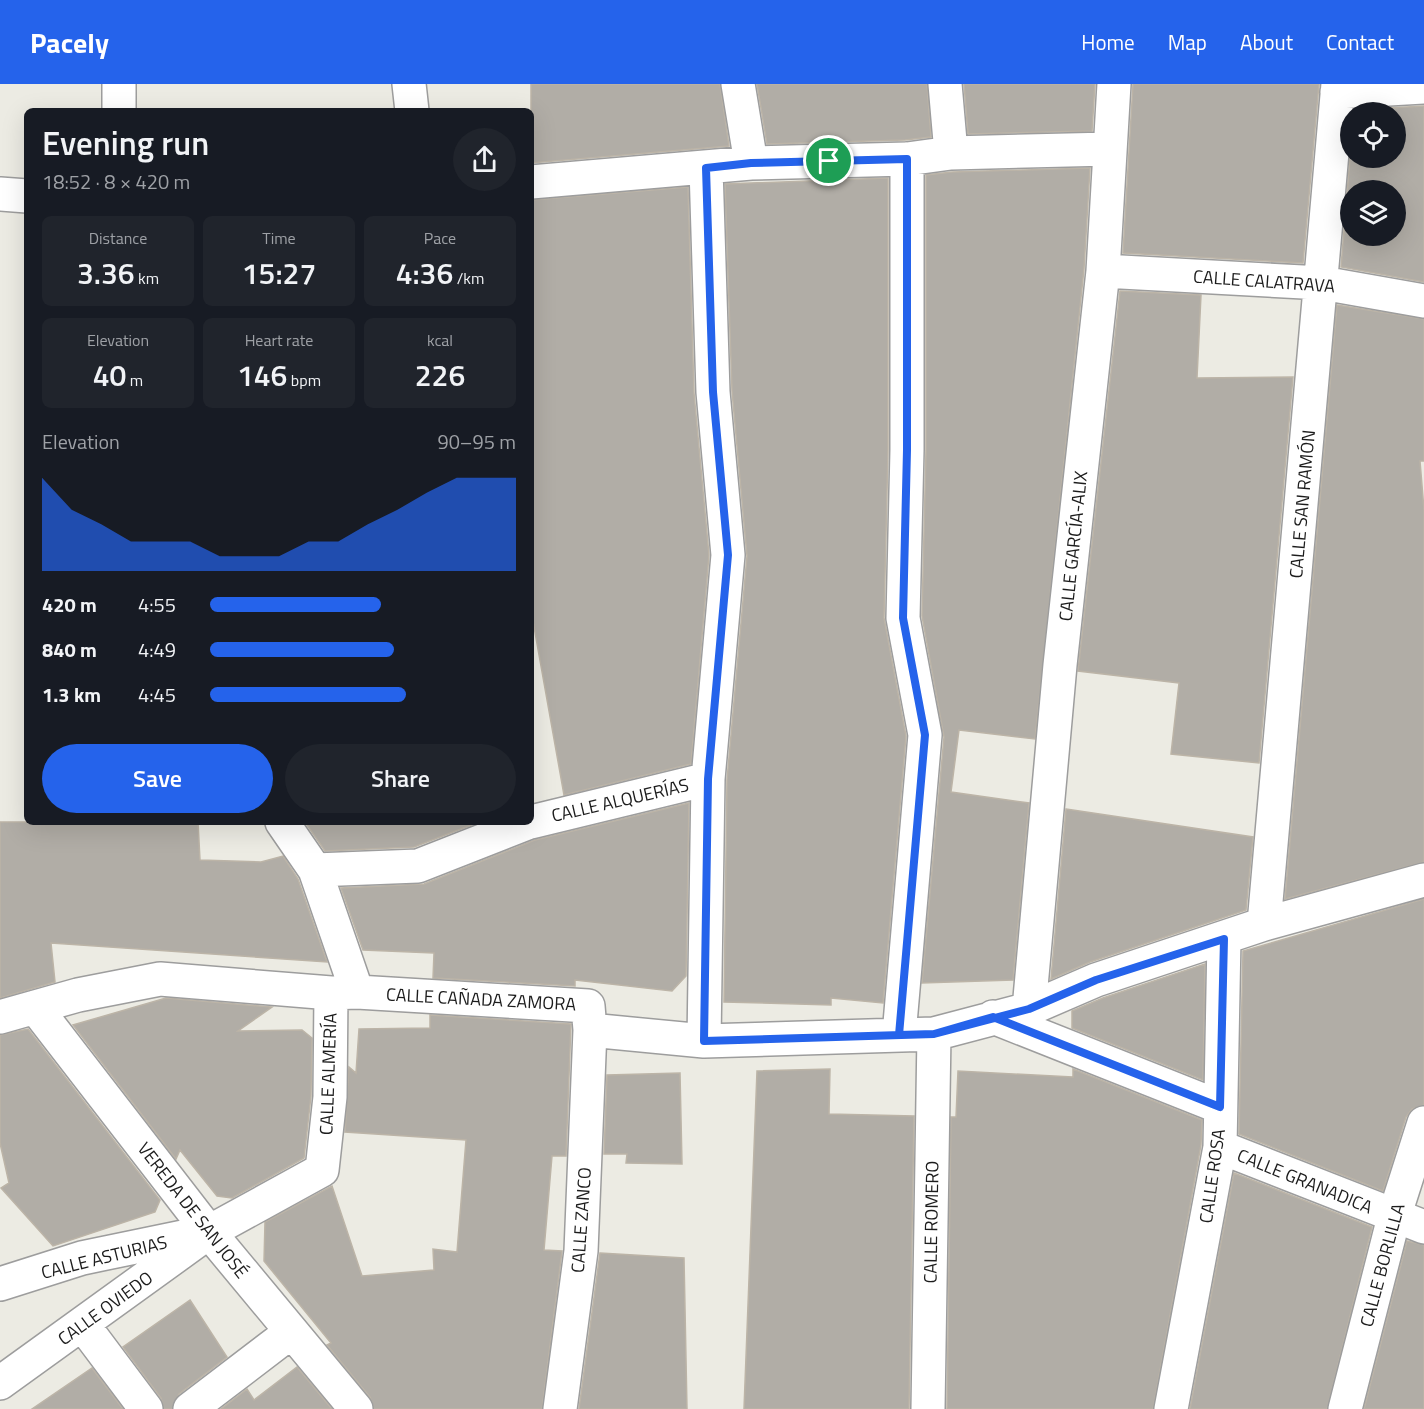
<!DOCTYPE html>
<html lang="en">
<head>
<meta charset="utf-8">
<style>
  body { margin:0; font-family:"Titillium Web",sans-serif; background:#20242c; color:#f1f3f6; height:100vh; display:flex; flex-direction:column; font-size:22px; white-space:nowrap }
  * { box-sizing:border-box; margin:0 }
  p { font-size:20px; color:#9ea1a6 }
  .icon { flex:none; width:33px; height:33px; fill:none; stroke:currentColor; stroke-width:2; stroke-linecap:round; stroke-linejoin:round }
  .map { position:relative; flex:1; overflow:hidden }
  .panel { position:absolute; left:24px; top:24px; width:510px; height:717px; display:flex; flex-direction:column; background:#171b24; border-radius:9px; box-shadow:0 6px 24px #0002 }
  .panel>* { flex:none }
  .fabs { position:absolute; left:1340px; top:18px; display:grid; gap:12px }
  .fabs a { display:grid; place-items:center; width:66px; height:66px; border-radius:50%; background:#171b24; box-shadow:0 6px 24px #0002; font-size:30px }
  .pin { position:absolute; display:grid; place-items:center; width:51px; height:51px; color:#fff; margin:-26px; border:3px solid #fff; border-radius:50%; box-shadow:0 2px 6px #0007 }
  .round { display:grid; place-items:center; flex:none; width:63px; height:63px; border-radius:32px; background:#20242c }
  .headline { display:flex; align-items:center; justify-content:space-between; height:102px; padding:0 18px }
  h1 { font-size:33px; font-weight:600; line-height:45px }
  .stats { display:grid; grid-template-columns:repeat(3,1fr); gap:9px; height:102px; padding:6px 18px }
  .stats div { display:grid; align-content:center; border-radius:9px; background:#20242c; text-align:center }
  .stats b { font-size:30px; font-weight:600 }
  .stats small { font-size:16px; font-weight:400 }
  .stats p { font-size:16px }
  .chart { height:168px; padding:12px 18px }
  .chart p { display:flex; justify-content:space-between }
  .chart svg { width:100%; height:108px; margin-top:6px; fill:#2563eb; opacity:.7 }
  .button { display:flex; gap:12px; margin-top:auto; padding:12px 18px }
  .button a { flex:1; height:69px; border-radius:36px; background:#2563eb; color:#fff; font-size:24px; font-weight:600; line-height:69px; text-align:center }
  .button a+a { background:#20242c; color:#f1f3f6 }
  ul { padding:0 18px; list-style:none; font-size:20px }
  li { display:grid; grid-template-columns:96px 72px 1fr; align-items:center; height:45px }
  li i { height:15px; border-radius:8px; background:#2563eb }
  header { display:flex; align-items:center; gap:36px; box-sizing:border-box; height:84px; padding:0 30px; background:#2563eb; color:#fff }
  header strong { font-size:28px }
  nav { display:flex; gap:33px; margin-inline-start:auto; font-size:21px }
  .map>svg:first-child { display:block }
</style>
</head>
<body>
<header>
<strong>Pacely</strong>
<nav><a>Home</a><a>Map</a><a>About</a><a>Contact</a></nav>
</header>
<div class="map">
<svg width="1424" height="1325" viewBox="0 0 1424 1325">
  <rect width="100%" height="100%" fill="#ecebe3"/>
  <path fill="#b1ada6" stroke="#bcb4a7" stroke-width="1.5" fill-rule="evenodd" d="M531,0H720L729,62L531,79Z
    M757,0H927L931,53L905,56L767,60Z
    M964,0H1095L1092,47L968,50Z
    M1133,0H1319L1303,179L1123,169Z
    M1424,22V198L1341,183L1350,74H1395V28H1354L1355,26ZM1350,106H1395V152H1350Z
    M1090,84L1084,185L1035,655L959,646L951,708L1029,719L1013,896L922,899L944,653L922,532L926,366V91L952,88Z
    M888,94V366L884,534L906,652L883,919L831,914V921L724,918L727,696L747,472L732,307L725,100Z
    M688,103L694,309L709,471L691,680L564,711L531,526V116Z
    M1120,207L1201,211L1197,294L1293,293L1259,679L1171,670L1179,599L1078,587Z
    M1337,221L1424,235V377H1420L1424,426V778L1285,815Z
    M689,719L686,892L672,907L575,896V902L433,894L434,869L363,866L341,804L424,800L535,756Z
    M1066,725L1253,753L1246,826L1090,878L1051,895Z
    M0,738H198L200,776L261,778L283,772L298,795L327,878L51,859L55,898L0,914Z
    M305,738H479L414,763L325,767Z
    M1424,815V1021L1412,1025L1406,1033L1383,1107L1239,1050L1243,867Z
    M1205,880L1203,996L1072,944V927L1103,914Z
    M166,914L272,923L238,947L302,946L312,954L311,1012L304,1074L232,1114L217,1112L180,1066L176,1075L73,941Z
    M430,931L571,940L566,1072H552L544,1166L562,1167L542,1325H374L370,1313L327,1261L331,1259L264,1177L265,1138L332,1102L362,1192L434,1186L433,1165L457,1168L466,1056L345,1048L349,983L356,989L359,945L430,944Z
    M28,945L160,1116L155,1128L53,1162L1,1104L9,1099L0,1059V951Z
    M830,985L829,1030L914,1032L909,1325H744L757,987Z
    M1073,985L1202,1036L1201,1061L1153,1325H947L951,1033H956L958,987L1073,993Z
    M680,989L682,1080L626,1079L627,1070H604L607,991Z
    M1234,1089L1372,1143L1327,1325H1190Z
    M1407,1157L1424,1161V1325H1364Z
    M600,1169L684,1174L687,1325H579Z
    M190,1216L227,1273L179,1310L172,1325H164L161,1314L123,1263Z
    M297,1283L332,1325H221L247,1305L254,1316Z
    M92,1284L123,1325H32Z"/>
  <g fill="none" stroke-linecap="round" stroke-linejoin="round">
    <defs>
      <path id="minor" d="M409,0L412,27
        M738,0L751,79
        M945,0L951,69
        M1337,8L1424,3
        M119,27V0
        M531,98L751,79L907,75L951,69L1110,65
        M0,110L27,112
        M1103,187L1322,199L1424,217
        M282,738L315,786L357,908
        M531,738L708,695
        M315,786L418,782L530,738
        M1264,840L1338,0
        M35,923L209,1148L356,1325
        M1029,925L1060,581L1103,187L1114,0
        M0,933L78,911L160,895L331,909L357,908L588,922L590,946L704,957L934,950L1029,925L1096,896L1264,840L1424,796
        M993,933L1220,1023
        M899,951L925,651L903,534L907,366V75
        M704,957L708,695L728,471L713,308L706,84
        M1220,1063L1424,1143
        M0,1200L82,1174L198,1150
        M83,1241L146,1325
        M0,1299L209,1148L322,1086L330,1013L331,909
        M190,1325L291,1248
        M560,1325L581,1167L590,946
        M928,1325L934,950
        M1171,1325L1220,1063L1224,855
        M1345,1325L1394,1133L1424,1039"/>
    </defs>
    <use href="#minor" stroke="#9d9d9d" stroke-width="36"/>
    <use href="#minor" stroke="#fff" stroke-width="33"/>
  </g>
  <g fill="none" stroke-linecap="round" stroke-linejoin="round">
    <defs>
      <path id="route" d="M829,77L751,79L706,84L713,308L728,471L708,695L704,957L934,950L993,933L1220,1023L1224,855L1096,896L1029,925L934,950L899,951L925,651L903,534L907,366V75L829,77"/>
    </defs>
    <use href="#route" stroke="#fff" stroke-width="12"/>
    <use href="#route" stroke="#2563eb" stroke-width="8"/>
  </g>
  <g text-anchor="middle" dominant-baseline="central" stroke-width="4.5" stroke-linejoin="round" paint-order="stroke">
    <g font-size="18" fill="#1c1c1c" stroke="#fff">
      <text transform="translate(1264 197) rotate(4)">CALLE CALATRAVA</text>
      <text transform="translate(1302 420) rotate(-85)">CALLE SAN RAMÓN</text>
      <text transform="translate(1073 462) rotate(-84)">CALLE GARCÍA-ALIX</text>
      <text transform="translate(620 716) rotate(-13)">CALLE ALQUERÍAS</text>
      <text transform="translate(481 915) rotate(3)">CALLE CAÑADA ZAMORA</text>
      <text transform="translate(328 990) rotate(-88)">CALLE ALMERÍA</text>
      <text transform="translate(1212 1092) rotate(-82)">CALLE ROSA</text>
      <text transform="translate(1305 1097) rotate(22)">CALLE GRANADICA</text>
      <text transform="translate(193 1126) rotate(52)">VEREDA DE SAN JOSÉ</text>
      <text transform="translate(581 1136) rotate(-86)">CALLE ZANCO</text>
      <text transform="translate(931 1138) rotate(-89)">CALLE ROMERO</text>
      <text transform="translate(104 1173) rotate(-14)">CALLE ASTURIAS</text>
      <text transform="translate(1382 1181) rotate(-75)">CALLE BORLILLA</text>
      <text transform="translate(105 1224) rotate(-36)">CALLE OVIEDO</text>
    </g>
  </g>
</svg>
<div class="fabs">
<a><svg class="icon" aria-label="locate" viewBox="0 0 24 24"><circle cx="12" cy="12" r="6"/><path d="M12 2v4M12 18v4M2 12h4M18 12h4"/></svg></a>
<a><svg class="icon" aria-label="layers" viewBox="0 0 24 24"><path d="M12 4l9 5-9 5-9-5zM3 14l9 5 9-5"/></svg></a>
</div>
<div class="pin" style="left:829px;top:77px;background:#1e9e55"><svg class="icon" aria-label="arrive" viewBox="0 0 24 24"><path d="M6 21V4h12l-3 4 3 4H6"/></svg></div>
<section class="panel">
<div class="headline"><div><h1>Evening run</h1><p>18:52 · 8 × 420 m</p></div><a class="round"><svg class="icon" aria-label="share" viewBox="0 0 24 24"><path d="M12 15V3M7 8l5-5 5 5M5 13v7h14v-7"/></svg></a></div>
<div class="stats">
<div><p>Distance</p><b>3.36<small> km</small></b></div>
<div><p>Time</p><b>15:27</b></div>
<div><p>Pace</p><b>4:36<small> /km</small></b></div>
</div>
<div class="stats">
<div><p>Elevation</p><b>40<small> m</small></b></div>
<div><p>Heart rate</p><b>146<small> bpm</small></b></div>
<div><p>kcal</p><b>226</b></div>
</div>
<div class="chart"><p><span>Elevation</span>90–95 m</p>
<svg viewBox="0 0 160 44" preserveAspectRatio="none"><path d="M0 44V6L10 19L20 25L30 32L40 32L50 32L60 38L70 38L80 38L90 32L100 32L110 25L120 19L130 12L140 6L150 6L160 6V44z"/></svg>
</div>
<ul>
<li><b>420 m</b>4:55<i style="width:56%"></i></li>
<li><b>840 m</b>4:49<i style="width:60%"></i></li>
<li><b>1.3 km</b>4:45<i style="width:64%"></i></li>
</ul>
<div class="button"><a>Save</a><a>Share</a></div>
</section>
</div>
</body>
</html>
